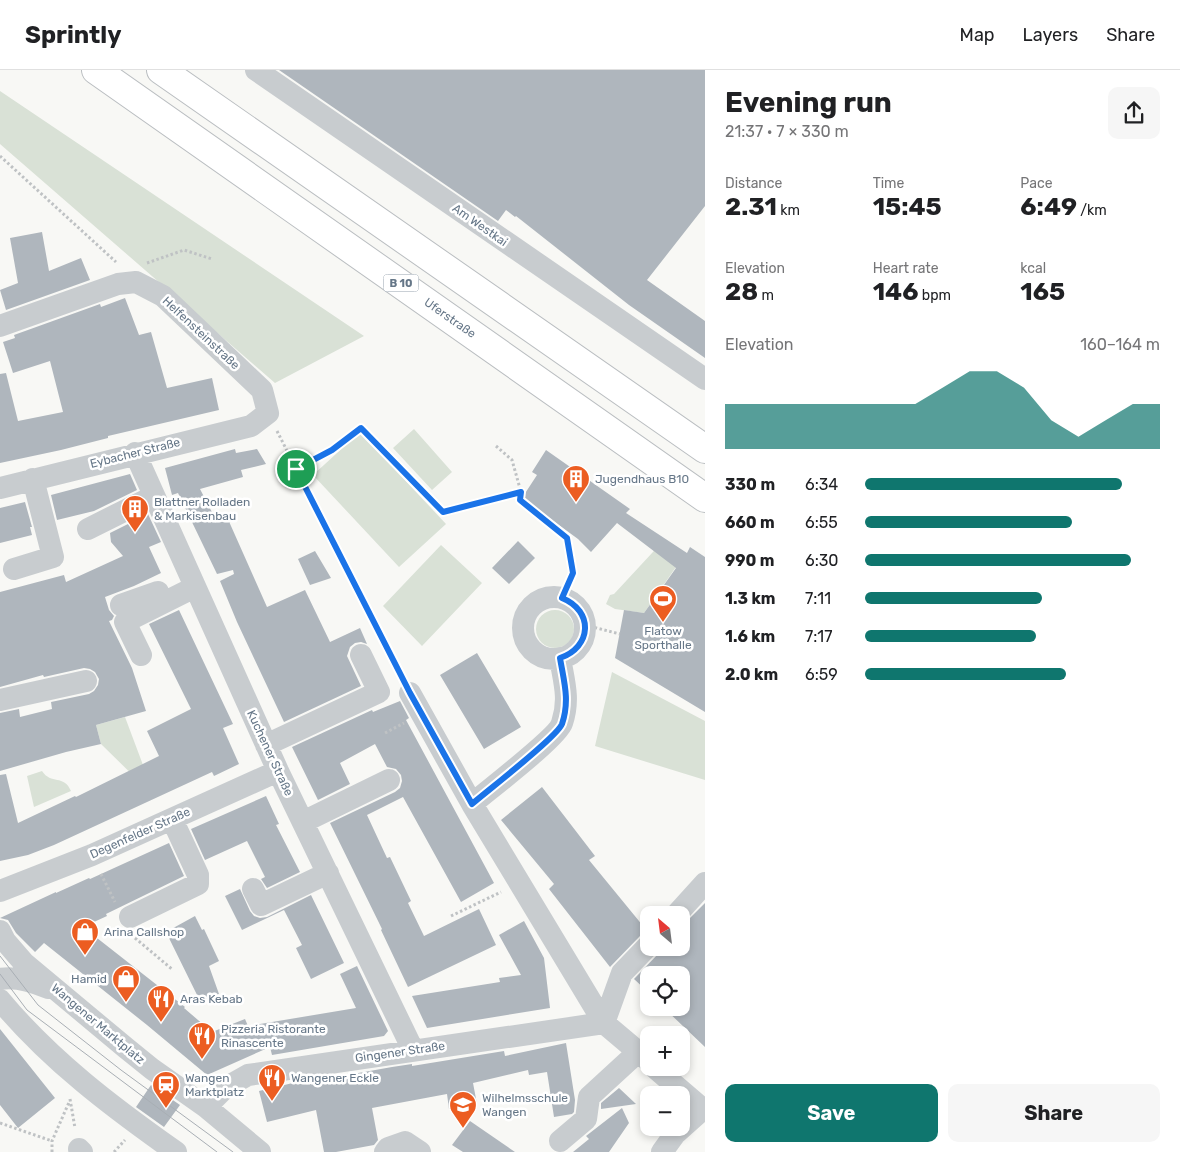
<!DOCTYPE html>
<html lang="en">
<head>
<meta charset="utf-8">
<style>
  body { margin:0; font-family:Rubik,sans-serif; background:#f6f6f6; color:#202124; height:100vh; display:flex; flex-direction:column; font-size:19px; white-space:nowrap }
  * { box-sizing:border-box; margin:0 }
  p { font-size:16px; color:#757577 }
  .icon { flex:none; width:28px; height:28px; fill:none; stroke:currentColor; stroke-width:2; stroke-linecap:round; stroke-linejoin:round }
  .map { position:relative; flex:1; overflow:hidden }
  .details { display:flex; flex-direction:column; background:#fff; width:475px }
  .details>* { flex:none }
  .needle { width:32px; rotate:332deg }
  .fabs { position:absolute; left:640px; top:836px; display:grid; gap:10px }
  .fabs a { display:grid; place-items:center; width:50px; height:50px; border-radius:10px; background:#fff; box-shadow:0 2px 8px #0003; font-size:25px }
  .pin { position:absolute; display:grid; place-items:center; width:42px; height:42px; color:#fff; margin:-21px; border:2px solid #fff; border-radius:50%; box-shadow:0 1px 5px #0007 }
  .round { display:grid; place-items:center; flex:none; width:52px; height:52px; border-radius:10px; background:#f6f6f6 }
  .summary { display:flex; align-items:center; justify-content:space-between; height:85px; padding:0 20px }
  h1 { font-size:28px; font-weight:700; line-height:38px }
  .stats { display:grid; grid-template-columns:repeat(3,1fr); gap:8px; height:85px; padding:5px 20px }
  .stats div { display:grid; align-content:center }
  .stats b { font-size:25px; font-weight:700 }
  .stats small { font-size:14px; font-weight:400 }
  .stats p { font-size:14px }
  .chart { height:140px; padding:10px 20px }
  .chart p { display:flex; justify-content:space-between }
  .chart svg { width:100%; height:90px; margin-top:5px; fill:#0f766e; opacity:.7 }
  .primary-button { display:flex; gap:10px; margin-top:auto; padding:10px 20px }
  .primary-button a { flex:1; height:58px; border-radius:10px; background:#0f766e; color:#fff; font-size:20px; font-weight:700; line-height:58px; text-align:center }
  .primary-button a+a { background:#f6f6f6; color:#202124 }
  ul { padding:0 20px; list-style:none; font-size:16px }
  li { display:grid; grid-template-columns:80px 60px 1fr; align-items:center; height:38px }
  li i { height:12px; border-radius:6px; background:#0f766e }
  header { display:flex; align-items:center; gap:30px; box-sizing:border-box; height:70px; padding:0 25px; background:#fff; border-bottom:1px solid #e0e0e0 }
  header strong { font-size:24px }
  nav { display:flex; gap:28px; margin-inline-start:auto; font-size:18px }
  main { display:flex; flex:1; min-height:0 }
  .map>svg:first-child { display:block }
</style>
</head>
<body>
<header>
<strong>Sprintly</strong>
<nav><a>Map</a><a>Layers</a><a>Share</a></nav>
</header>
<main>
<div class="map">
<svg width="705" height="1082" viewBox="0 0 705 1082">
  <rect width="100%" height="100%" fill="#f8f8f5"/>
  <path fill="#d9e1d6" d="M0,21L364,266L275,313L0,74Z
    M414,359L452,402L432,420L393,378Z
    M360,362L446,454L399,497L313,405Z
    M665,469L685,484L644,543L615,539L606,534L610,525L614,524Z
    M441,475L482,513L422,576L383,536Z
    M536 559a19 19 0 1 1 38 0a19 19 0 1 1-38 0Z
    M612,602L705,651V710L595,676Z
    M125,647L155,727L101,674L96,655Z
    M42,701C51,715 64,704 71,721L34,737L27,706Z"/>
  <path fill="#afb6bd" d="M279,0H705V136L647,210L705,251V288L629,235L516,146L515,147L506,140L498,151Z
    M42,162L49,201L81,188L90,210L6,240L0,220L18,213L10,168Z
    M125,228L139,265L151,262L167,318L212,308L219,340L108,366V368L61,380L0,393V304L6,303L18,351L63,342L50,291L13,303L3,272L15,268L14,265L100,234L101,237Z
    M235,379L236,383L257,379L266,394L241,400L243,407L200,419L217,452L227,447L267,537L305,520L330,572L360,558L367,574L361,572L355,573L350,577L347,586L361,616L284,652L237,552L220,511L234,504L233,500L217,504L178,423L172,425L165,398Z
    M546,380L630,439L626,443L687,483L690,477L705,487V642L615,588L624,540L644,543L676,498L617,453L591,482L578,469L522,428L537,405L532,402Z
    M130,404L137,420L94,441L57,450L51,425Z
    M25,432L32,457H30L32,465L0,473V438Z
    M148,444L161,472L149,477L161,503L134,516L105,527L109,540L114,546L112,550L109,551L132,598L146,641L96,655L101,674L66,682L0,701V643L19,639L20,647L52,639L51,632L89,624L94,621L98,615L99,609L95,602L90,599L84,598L44,607L43,605L0,617V522L64,505L66,512L123,486L111,472L110,463Z
    M518,471L535,488L509,514L492,498Z
    M315,481L331,508L310,515L298,489Z
    M179,540L233,654L223,658L239,694L214,706L212,702L54,775L28,785L0,791V705L6,704L18,753L75,726L76,727L159,686L147,661L191,639L149,554Z
    M477,583L521,657L484,679L440,605Z
    M400,631L409,648L406,650L494,813L461,832L403,727L367,745L387,788L390,787L411,831L408,833L424,866L479,839L496,875L408,917L381,860L382,859L330,753L395,722L400,718L402,711L401,705L396,699L387,697L375,674L340,693L350,714L318,730L292,677L372,640L373,642Z
    M542,717L595,786L589,790L648,862L640,866L610,897L549,819L554,814L501,750Z
    M266,726L279,754L276,755L300,802L267,818L261,809L265,807L247,771L205,790L191,759Z
    M169,773L184,806L106,844L107,846L83,857L185,937L184,938L212,962L245,949L248,956L356,938L340,904L357,896L388,961L384,966L272,985L270,977L207,1005L147,955L44,873L35,882L16,863L8,850L0,848L56,822V823L89,808L90,809Z
    M240,819L250,841L254,846L260,848L267,847L311,825L344,893L311,909L296,878L302,875L284,840L242,860L225,826Z
    M705,833V977L664,938H681V905H649V923L634,909L658,884L662,878H681V857Z
    M195,846L202,860L204,859L219,891L209,896L219,924L200,931L166,862Z
    M524,851L544,888L550,938L427,958L412,926L500,912L499,908L521,905L499,865Z
    M0,959L55,1028L18,1058L0,1035Z
    M566,973L575,1030L574,1042L572,1044L554,1047L547,1002L529,1005L528,1000L473,1013L477,1034L449,1039L447,1024L372,1038L378,1070L374,1075L336,1082H324L316,1040L267,1052L259,1021L297,1012V1014L392,997L412,994V996L504,981L505,986Z
    M151,1015L180,1035L164,1057L136,1037Z
    M619,1018L636,1034L601,1039V1033Z
    M622,1038L629,1053L609,1082H573L589,1069L586,1066Z
    M470,1051L515,1082H463L452,1075Z"/>
  <g fill="none" stroke-linecap="round" stroke-linejoin="round">
    <defs>
      <path id="highway" d="M96,0L705,428
        M161,0L705,379"/>
    </defs>
    <use href="#highway" stroke="#babec1" stroke-width="30"/>
    <path stroke="#bfc2c4" stroke-width="3" stroke-dasharray="2.5 2.5" stroke-linecap="butt" d="M0,86L116,192
      M147,193L184,180L212,189
      M277,361L401,605
      M496,376L512,390L521,422L520,430L567,468L573,503L562,528
      M296,399L332,380L361,358L443,442L521,422
      M585,555L620,564
      M385,663L404,653
      M101,804L115,832
      M451,846L501,822
      M135,868L173,900
      M70,1029L75,1058
      M0,1053L52,1071
      M52,1082V1071L70,1030
      M114,1082L125,1070"/>
    <path stroke="#c8cccf" stroke-width="22" d="M256,0L705,309
      M0,256L118,214L136,212L163,226L262,320L268,343L251,356L0,418
      M135,383L278,701L413,980
      M88,459L154,426
      M14,499L53,487L33,409
      M523 558a31 31 0 1 1 62 0a31 31 0 1 1-62 0Z
      M121,535L158,522
      M141,585L125,552L195,517
      M410,623L472,734L604,953
      M0,630L86,611
      M266,675L379,622L361,585
      M472,734C487,721 558,667 562,653C570,629 564,612 560,588
      M303,752L389,710
      M253,819L261,835L328,803
      M0,821L92,785L278,701
      M676,845L705,813
      M130,847L198,814V805L172,749
      M0,861L5,871L24,893L126,978L152,999L206,1037L260,1082
      M0,909C16,906 34,912 48,918
      M0,930C50,990 112,1037 176,1082
      M604,953L622,903L649,875
      M655,998L705,1041
      M206,1037L225,1018L248,1005L604,953L649,991
      M560,1071L586,1049L589,1027L638,982
      M79,1079L82,1082
      M385,1082L388,1078L405,1072L420,1082
      M662,1082L675,1064L702,1040"/>
    <use href="#highway" stroke="#fff" stroke-width="28"/>
    <path stroke="#a8aeb4" stroke-width="1" d="M0,886L38,935L121,1000L233,1082
      M0,904L27,940L217,1082"/>
  </g>
  <g fill="none" stroke-linecap="round" stroke-linejoin="round">
    <defs>
      <path id="route" d="M361,358L443,442L521,422L520,430L567,468L573,503L562,528C594,541 592,577 560,588C564,612 570,630 562,654C557,667 487,721 472,734L410,623L296,399L332,380Z"/>
    </defs>
    <use href="#route" stroke="#fff" stroke-width="10"/>
    <use href="#route" stroke="#1a73e8" stroke-width="6"/>
  </g>
  <defs>
    <symbol id="building-pin" viewBox="-11 -11 22 30"><path d="M0 17L-7.5 6A9.5 9.5 0 1 1 7.5 6Z" fill="#ec5d21" stroke="#fff"/><path d="M-4-6H4V6H1V3H-1V6H-4ZM-2.5-4.3h1.7v1.8h-1.7ZM.8-4.3h1.7v1.8H.8ZM-2.5-1h1.7V.8h-1.7ZM.8-1h1.7V.8H.8Z" fill="#fff"/></symbol>
    <symbol id="stadium-pin" viewBox="-11 -11 22 30"><path d="M0 17L-7.5 6A9.5 9.5 0 1 1 7.5 6Z" fill="#ec5d21" stroke="#fff"/><path d="M0-5a6.5 5 0 1 0 0 10a6.5 5 0 1 0 0-10ZM-3.5-1.8h7v3.6h-7Z" fill="#fff"/></symbol>
    <symbol id="shop-pin" viewBox="-11 -11 22 30"><path d="M0 17L-7.5 6A9.5 9.5 0 1 1 7.5 6Z" fill="#ec5d21" stroke="#fff"/><path d="M-5-2.5h2.3a2.7 3.5 0 0 1 5.4 0H5L5.5 6h-11ZM-1.5-2.5h3a1.5 2.3 0 0 0-3 0Z" fill="#fff"/></symbol>
    <symbol id="restaurant-pin" viewBox="-11 -11 22 30"><path d="M0 17L-7.5 6A9.5 9.5 0 1 1 7.5 6Z" fill="#ec5d21" stroke="#fff"/><path d="M-5-6h1v4h1v-4h1v4h1v-4h1v5L-1.5 .5V6h-2V.5L-5-1ZM5-6V6H3V1.5H1.5Q1.5-4 5-6Z" fill="#fff"/></symbol>
    <symbol id="station-pin" viewBox="-11 -11 22 30"><path d="M0 17L-7.5 6A9.5 9.5 0 1 1 7.5 6Z" fill="#ec5d21" stroke="#fff"/><path d="M-3-6H3Q5-6 5-4V2Q5 4 3 4L4.5 6H3L1.5 4h-3L-3 6H-4.5L-3 4Q-5 4-5 2V-4Q-5-6-3-6ZM-3.5-4v3h7v-3ZM-3.5 1v1.5H-2V1ZM2 1v1.5H3.5V1Z" fill="#fff"/></symbol>
    <symbol id="school-pin" viewBox="-11 -11 22 30"><path d="M0 17L-7.5 6A9.5 9.5 0 1 1 7.5 6Z" fill="#ec5d21" stroke="#fff"/><path d="M0-5L7-2L0 1L-7-2ZM-4 1L0 2.5L4 1V4Q0 6-4 4Z" fill="#fff"/></symbol>
  </defs>
  <g fill-rule="evenodd">
    <use href="#building-pin" x="560" y="393" width="32" height="43"/>
    <use href="#building-pin" x="119" y="423" width="32" height="43"/>
    <use href="#stadium-pin" x="647" y="513" width="32" height="43"/>
    <use href="#shop-pin" x="69" y="846" width="32" height="43"/>
    <use href="#shop-pin" x="110" y="893" width="32" height="43"/>
    <use href="#restaurant-pin" x="145" y="913" width="32" height="43"/>
    <use href="#restaurant-pin" x="186" y="950" width="32" height="43"/>
    <use href="#restaurant-pin" x="256" y="992" width="32" height="43"/>
    <use href="#station-pin" x="150" y="999" width="32" height="43"/>
    <use href="#school-pin" x="447" y="1019" width="32" height="43"/>
  </g>
  <g text-anchor="middle" dominant-baseline="central" stroke-width="5" stroke-linejoin="round" paint-order="stroke">
    <rect fill="#fff" stroke="#94a0ac" stroke-width="1" x="383.5" y="204.5" width="35" height="17" rx="4"/>
    <g font-size="11" font-weight="bold" fill="#678">
      <text x="401" y="213">B 10</text>
    </g>
    <g font-size="12" fill="#678" stroke="#fff">
      <text transform="translate(480 155) rotate(35)">Am Westkai</text>
      <text transform="translate(450 248) rotate(35)">Uferstraße</text>
      <text transform="translate(201 263) rotate(43)">Helfensteinstraße</text>
      <text transform="translate(135 383) rotate(-14)">Eybacher Straße</text>
      <text transform="translate(270 683) rotate(65)">Kuchener Straße</text>
      <text transform="translate(140 763) rotate(-24)">Degenfelder Straße</text>
      <text transform="translate(98 954) rotate(40)">Wangener Marktplatz</text>
      <text transform="translate(400 982) rotate(-8)">Gingener Straße</text>
    </g>
    <g font-size="12" fill="#678" stroke="#fff" text-anchor="start">
      <text x="595" y="409">Jugendhaus B10</text>
      <text x="154" y="432">Blattner Rolladen<tspan x="154" dy="14">&amp; Markisenbau</tspan></text>
      <text x="663" y="561" text-anchor="middle">Flatow<tspan x="663" dy="14">Sporthalle</tspan></text>
      <text x="104" y="862">Arina Callshop</text>
      <text x="107" y="909" text-anchor="end">Hamid</text>
      <text x="180" y="929">Aras Kebab</text>
      <text x="221" y="959">Pizzeria Ristorante<tspan x="221" dy="14">Rinascente</tspan></text>
      <text x="185" y="1008">Wangen<tspan x="185" dy="14">Marktplatz</tspan></text>
      <text x="291" y="1008">Wangener Eckle</text>
      <text x="482" y="1028">Wilhelmsschule<tspan x="482" dy="14">Wangen</tspan></text>
    </g>
  </g>
</svg>
<div class="fabs">
<a><svg class="needle" viewBox="-14 -14 28 28"><path d="M0-13l5 13h-10z" fill="#e53935"/><path d="M0 13l5-13h-10z" fill="#757577"/></svg></a>
<a><svg class="icon" aria-label="locate" viewBox="0 0 24 24"><circle cx="12" cy="12" r="6"/><path d="M12 2v4M12 18v4M2 12h4M18 12h4"/></svg></a>
<a>+</a>
<a>−</a>
</div>
<div class="pin" style="left:296px;top:399px;background:#1e9e55"><svg class="icon" aria-label="arrive" viewBox="0 0 24 24"><path d="M6 21V4h12l-3 4 3 4H6"/></svg></div>
</div>
<section class="details">
<div class="summary"><div><h1>Evening run</h1><p>21:37 · 7 × 330 m</p></div><a class="round"><svg class="icon" aria-label="share" viewBox="0 0 24 24"><path d="M12 15V3M7 8l5-5 5 5M5 13v7h14v-7"/></svg></a></div>
<div class="stats">
<div><p>Distance</p><b>2.31<small> km</small></b></div>
<div><p>Time</p><b>15:45</b></div>
<div><p>Pace</p><b>6:49<small> /km</small></b></div>
</div>
<div class="stats">
<div><p>Elevation</p><b>28<small> m</small></b></div>
<div><p>Heart rate</p><b>146<small> bpm</small></b></div>
<div><p>kcal</p><b>165</b></div>
</div>
<div class="chart"><p><span>Elevation</span>160–164 m</p>
<svg viewBox="0 0 160 44" preserveAspectRatio="none"><path d="M0 44V22L10 22L20 22L30 22L40 22L50 22L60 22L70 22L80 14L90 6L100 6L110 14L120 30L130 38L140 30L150 22L160 22V44z"/></svg>
</div>
<ul>
<li><b>330 m</b>6:34<i style="width:87%"></i></li>
<li><b>660 m</b>6:55<i style="width:70%"></i></li>
<li><b>990 m</b>6:30<i style="width:90%"></i></li>
<li><b>1.3 km</b>7:11<i style="width:60%"></i></li>
<li><b>1.6 km</b>7:17<i style="width:58%"></i></li>
<li><b>2.0 km</b>6:59<i style="width:68%"></i></li>
</ul>
<div class="primary-button"><a>Save</a><a>Share</a></div>
</section>
</main>
</body>
</html>
